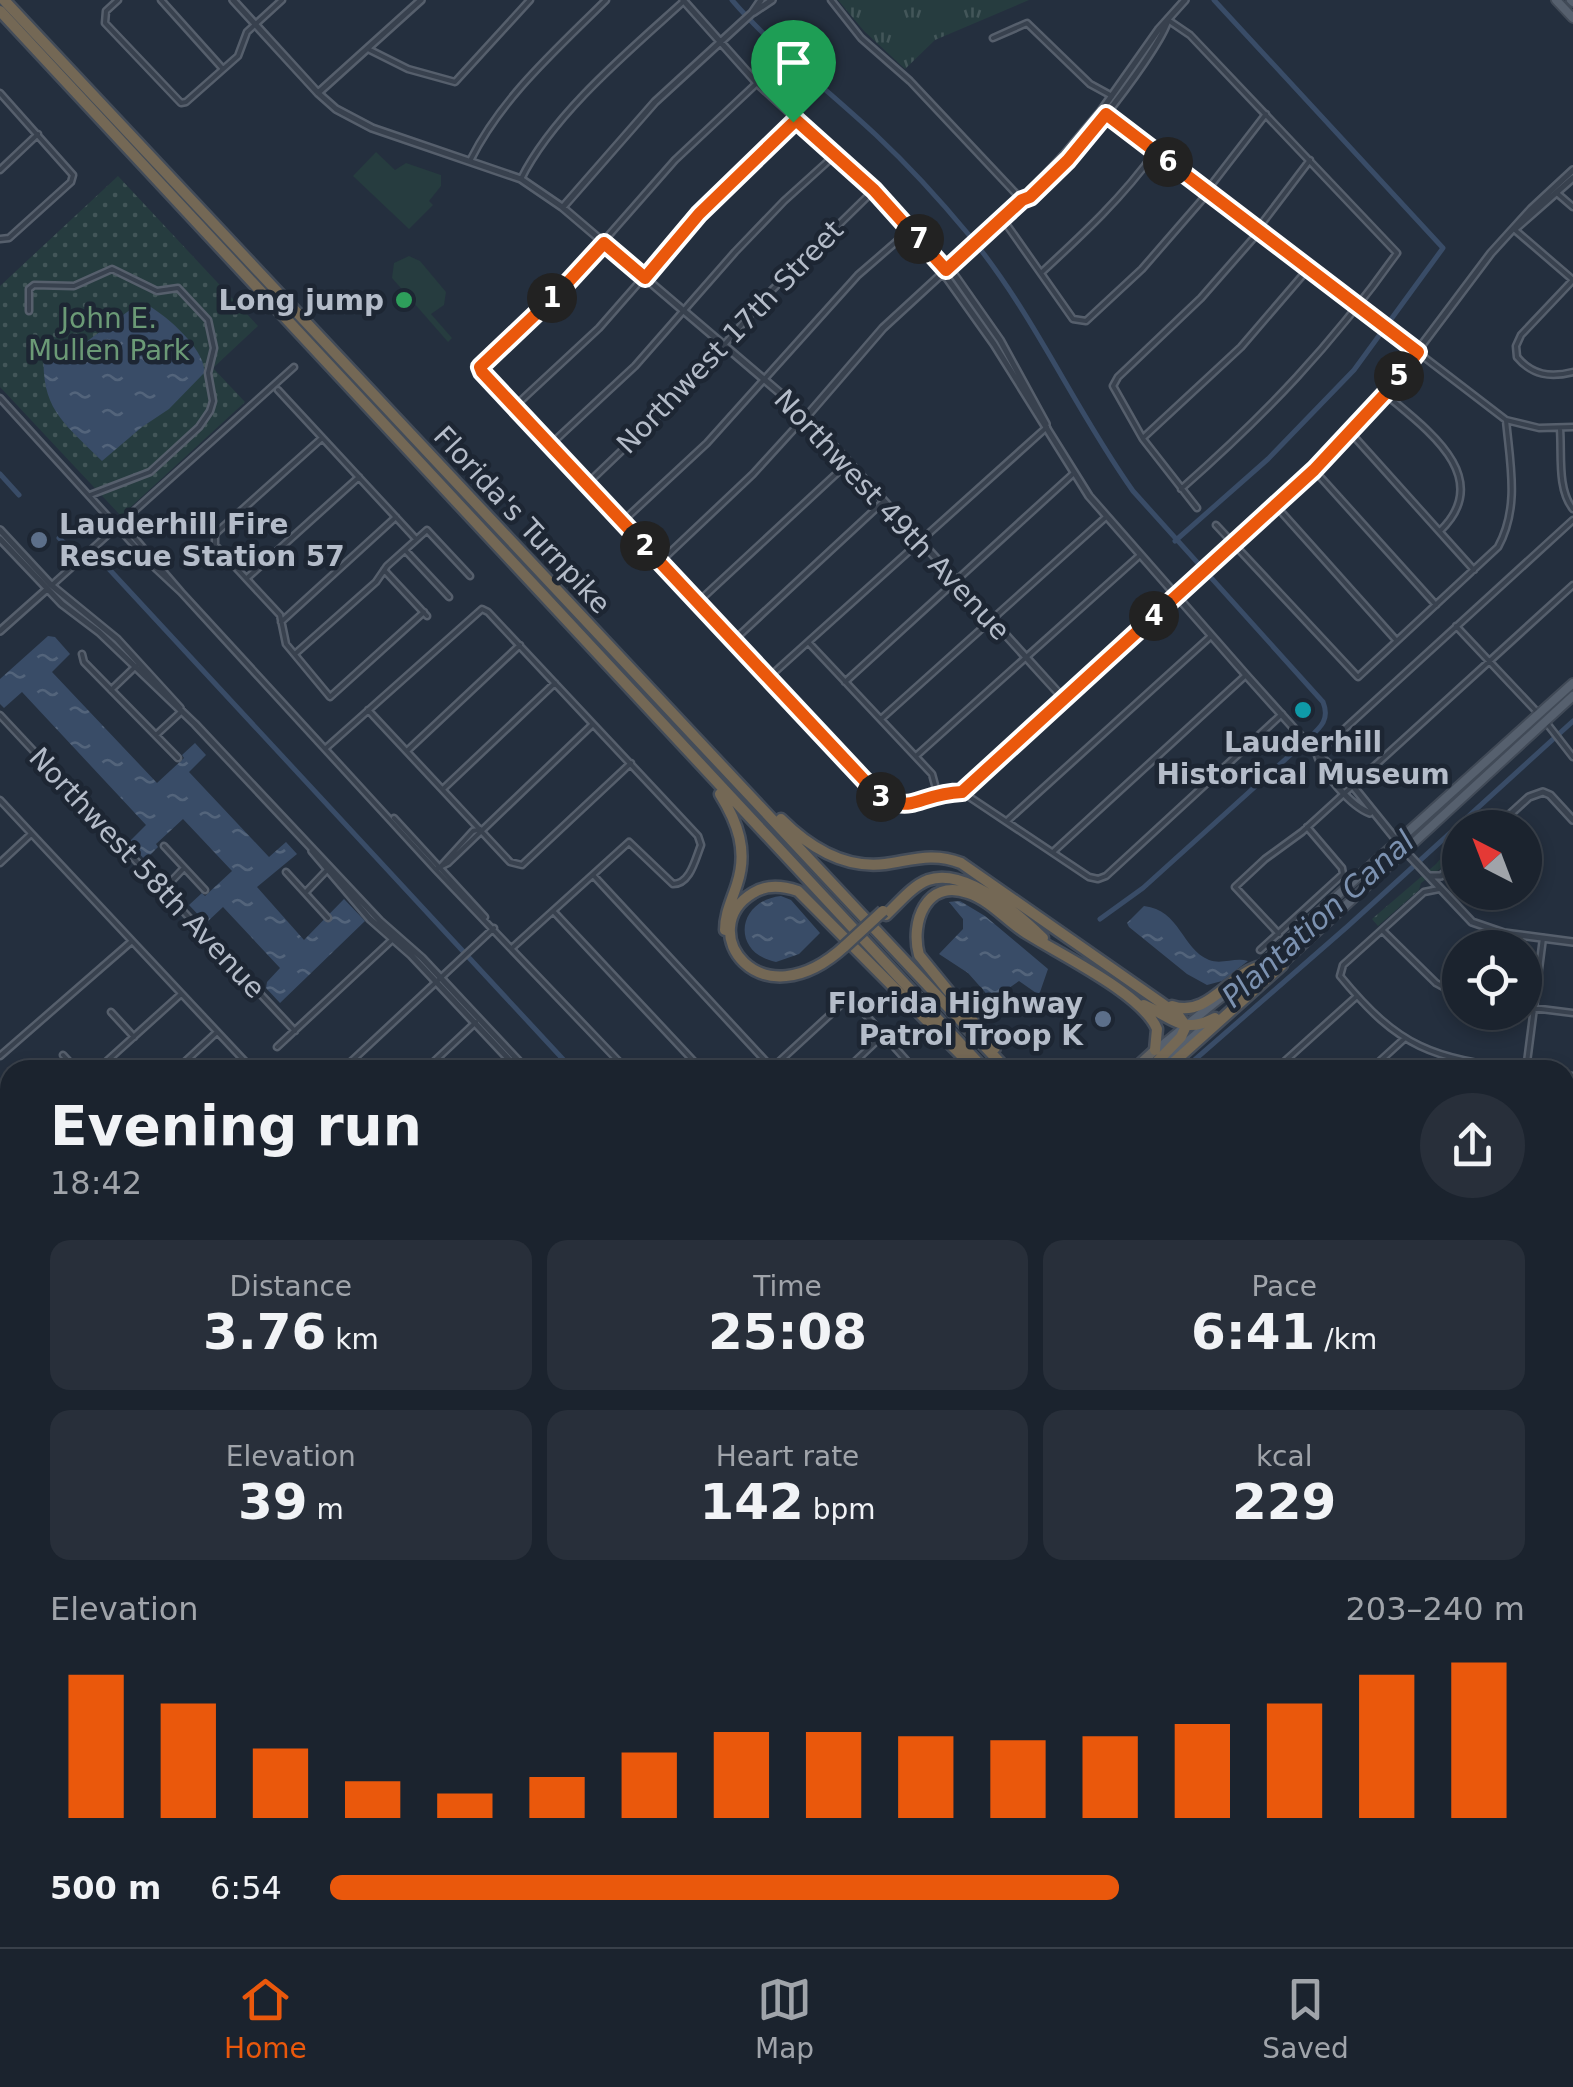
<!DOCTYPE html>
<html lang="en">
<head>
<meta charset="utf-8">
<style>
  body { margin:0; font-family:"DejaVu Sans",sans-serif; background:#282f3a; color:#f1f3f6; height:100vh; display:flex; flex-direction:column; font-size:38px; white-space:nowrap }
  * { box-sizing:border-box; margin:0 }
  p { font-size:32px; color:#a0a4aa }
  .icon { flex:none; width:55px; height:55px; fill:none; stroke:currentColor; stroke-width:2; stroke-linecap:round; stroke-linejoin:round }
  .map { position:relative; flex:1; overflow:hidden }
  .side { position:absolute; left:0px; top:1060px; width:1575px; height:888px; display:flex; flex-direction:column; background:#1b232e; border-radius:30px 30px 0 0; box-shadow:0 5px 15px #0003,0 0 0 2px #39404a }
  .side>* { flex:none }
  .needle { width:65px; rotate:318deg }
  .tools { position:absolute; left:1442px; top:810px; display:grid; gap:20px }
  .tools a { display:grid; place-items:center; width:100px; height:100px; border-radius:50%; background:#1b232e; box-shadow:0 5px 15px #0003,0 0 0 2px #39404a; font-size:50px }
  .pin { position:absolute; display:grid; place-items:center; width:85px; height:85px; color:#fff; margin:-102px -42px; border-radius:50% 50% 50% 0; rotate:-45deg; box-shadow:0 0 10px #0007 }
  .pin .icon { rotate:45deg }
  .km { position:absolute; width:50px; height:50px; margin:-25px; border-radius:50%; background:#222; color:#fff; font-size:28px; line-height:50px; text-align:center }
  .round { display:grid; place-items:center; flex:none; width:105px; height:105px; border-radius:52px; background:#282f3a }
  .headline { display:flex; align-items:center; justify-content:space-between; height:170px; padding:0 50px }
  h1 { font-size:55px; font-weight:800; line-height:75px }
  .stats { display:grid; grid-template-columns:repeat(3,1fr); gap:15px; height:170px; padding:10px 50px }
  .stats div { display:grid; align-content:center; border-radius:20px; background:#282f3a; text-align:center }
  .stats b { font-size:50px; font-weight:800 }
  .stats small { font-size:28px; font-weight:400 }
  .stats p { font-size:28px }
  .chart { height:280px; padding:20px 50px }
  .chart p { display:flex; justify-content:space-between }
  .chart svg { width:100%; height:180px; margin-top:10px; stroke:#ea580c; stroke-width:6 }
  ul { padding:0 50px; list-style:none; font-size:32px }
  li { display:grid; grid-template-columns:160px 120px 1fr; align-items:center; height:75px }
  li i { height:25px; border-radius:12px; background:#ea580c }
  .dock { display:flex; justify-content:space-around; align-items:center; height:140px; border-top:2px solid #39404a; background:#1b232e; font-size:28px; color:#a0a4aa }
  .dock a { display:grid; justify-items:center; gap:5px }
  .dock .active { color:#ea580c }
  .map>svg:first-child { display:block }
</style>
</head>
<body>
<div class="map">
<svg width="1573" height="1947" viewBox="0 0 1573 1947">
  <defs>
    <pattern id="grass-tufts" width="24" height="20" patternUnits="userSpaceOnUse" patternTransform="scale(2.5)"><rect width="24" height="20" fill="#263c3f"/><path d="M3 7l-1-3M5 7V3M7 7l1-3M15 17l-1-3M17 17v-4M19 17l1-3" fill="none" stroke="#435659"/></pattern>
    <pattern id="park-dots" width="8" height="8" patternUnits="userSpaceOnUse" patternTransform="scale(2.5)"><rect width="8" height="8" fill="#263c3f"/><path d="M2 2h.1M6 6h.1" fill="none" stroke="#435659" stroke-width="1.8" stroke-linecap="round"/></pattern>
    <pattern id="water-ripples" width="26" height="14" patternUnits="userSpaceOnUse" patternTransform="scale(2.5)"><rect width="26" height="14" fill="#394c67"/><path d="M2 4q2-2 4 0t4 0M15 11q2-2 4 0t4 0" fill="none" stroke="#53647b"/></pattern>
  </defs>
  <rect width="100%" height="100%" fill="#242f3e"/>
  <path fill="url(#grass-tufts)" d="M838,0H1029L935,40L905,69L864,31Z"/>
  <path fill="url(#park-dots)" d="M118,176L258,326L213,368L245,402L121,516L0,387V286Z
    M1460,836V854L1421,883L1419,890L1378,926L1372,919L1436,864Z"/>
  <path fill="#263c3f" d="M376,152L395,170L406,163L441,175V186L429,201L433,205L409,229L353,176Z
    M409,256L420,261L446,292L444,305L431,314L452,338L448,342L392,278L394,263Z"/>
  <path fill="url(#water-ripples)" d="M149,306C167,316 207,351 204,373L169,409L142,427L102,461C64,423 40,409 44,351L49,347L75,350L134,307Z
    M48,636L55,637L70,654L52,672L157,783L184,758L182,755L195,743L206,755L189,772L269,857L286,842L297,854L257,887L304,940L344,899L365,921L280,1003L266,988L267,982L280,968L223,907L206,923L189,905L202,893L205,896L232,871L183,819L156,844L158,847L145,860L129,842L146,825L22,692L4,708L0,704V679Z
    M781,896L791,900L820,933L799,954L776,962C731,953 736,901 781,896Z
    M960,901L985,916L1048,969L1039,995L1019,981L992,1000L968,973L939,954L963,929V919L949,902Z
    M1144,906C1180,910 1182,949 1209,960C1222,965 1235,957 1248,961L1222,981L1207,985L1187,974L1129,927L1127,923Z"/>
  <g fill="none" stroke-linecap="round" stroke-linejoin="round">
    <path stroke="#394c67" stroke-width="5" d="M732,0C775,50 828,90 876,135C909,166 940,200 969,235C1034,314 1074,408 1133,491L1323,702C1330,719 1321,727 1309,738L1143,888L1100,919
      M0,474L19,495
      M59,538L73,551L96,555L573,1070
      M1175,541L1268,459L1354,370L1443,248L1214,0
      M1183,1070L1348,926L1573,721
      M0,1232L10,1243
      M1565,1594L1573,1603
      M341,1938L350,1947
      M1103,1938L1112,1947
      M210,1947L220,1938
      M1038,1947L1049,1938"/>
    <defs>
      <path id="minor" d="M118,0L106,11L105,23L181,103L186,102L238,56L247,32L282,0
        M161,0L223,69
        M831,0L861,38L910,81L1021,199
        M1168,20L1190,35L1397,253C1331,346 1267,413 1181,489
        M993,38L1027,23L1090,84L1112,96
        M368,49L408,69L455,82L530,0
        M757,83L675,160L559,292L482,362L481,372L884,799L899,805L961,792
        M0,93L73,175L71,182L9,238L0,239
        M1106,113L1506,420L1539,428L1573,427
        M471,159C502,97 557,49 606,0
        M0,170L38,134
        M521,179C553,114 630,50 684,1
        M1212,184L1266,114
        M1558,194L1573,207
        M1002,218L1073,319L1086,321L1142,269L1208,193
        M1263,222L1310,160
        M1515,230L1572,279
        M1042,272C1083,234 1123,197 1155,152
        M1573,280L1521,335L1516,346L1517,357C1532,375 1550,378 1573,372
        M29,311V289L34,285L74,286L112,269L157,291L178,288L208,320L214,348L208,373L213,401L210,411L199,427L150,472L90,495
        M278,390L416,539
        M1385,394C1425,428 1496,477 1440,531
        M0,398L152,565L181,592L126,528L119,525
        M514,407L599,328L699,214L796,119
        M1560,429C1562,455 1557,489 1573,509
        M1350,432L1474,570
        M1144,437L1241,347L1308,269
        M322,438L215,534V545L280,615L286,644L330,697L424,612
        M550,445L635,366L735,252L784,201L836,154
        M1315,471L1436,605
        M588,483L682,393L773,289L874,190
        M1276,506L1396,640
        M1197,508L1143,439L1113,386L1118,377L1201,298L1258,233
        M623,521L707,443L858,275L911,229
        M1216,525L1358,677L1498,547C1520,507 1510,464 1506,420
        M405,550L449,597
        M660,562L753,474L805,417
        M384,570L427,616
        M247,578L359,477
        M52,585L294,367
        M181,592L436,870L627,1070
        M698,602L849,462
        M281,622L396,517
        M1456,626L1538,713
        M733,641L884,501
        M808,642L932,774L938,796
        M82,654L84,662L178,758
        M295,654L376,582L387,566L427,530L470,576
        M768,678L1047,427
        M845,682L1074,473
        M111,690L136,666
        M368,710L510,862L522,865L631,763
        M0,715L295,1031
        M881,719L1106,517
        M1545,721L1573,757
        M156,735L182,711
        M326,748L482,609L488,612L698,836L701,845C695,860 690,884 673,884L629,842L512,948
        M407,751L520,645
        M1317,754L1573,520
        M916,756L1139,556
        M443,789L555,683
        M961,792L1063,698
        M962,792L1089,877L1098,879L1106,876L1282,714
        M0,800L253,1070
        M394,818L485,917
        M1007,821L1211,636
        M164,846L205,890
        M1054,851L1246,675
        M0,863L31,834
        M441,866L473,831L480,829
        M436,869L448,863L593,724
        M286,872L328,918
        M593,875L772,1068
        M1439,889L1424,892L1343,965L1340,976C1400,1049 1432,1058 1523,1070
        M163,890L184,868
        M306,892L327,870
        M555,913L702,1070
        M1382,930L1436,983L1460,996
        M1279,934L1235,887L1265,859L1302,832L1573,585
        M1260,950L1343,874L1342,868L1307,827
        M1525,1007L1573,1013
        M111,1012L134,1037
        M277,1047L394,938
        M63,1055L77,1070
        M0,1056L132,941
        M97,1070L181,994
        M176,1070L217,1032
        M342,1070L494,928
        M425,1070L476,1022
        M770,1070L846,1000L855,1003L915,1070
        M846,1070L884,1034
        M1275,1070L1357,996
        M1370,1070L1404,1039
        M1526,1070L1543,938
        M1565,1075L1573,1076
        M0,1159L10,1150
        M0,1176L10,1187
        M1565,1192L1573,1202
        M1565,1245L1573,1238
        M1565,1329L1573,1321
        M0,1381L10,1372
        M1565,1410L1573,1417
        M0,1456L10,1447
        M0,1526L10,1517
        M0,1535L10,1545
        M276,1938L285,1947
        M397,1938L406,1947
        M492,1938L501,1947
        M587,1938L596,1947
        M681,1938L690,1947
        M776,1938L785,1947
        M871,1938L880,1947
        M984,1938L997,1947
        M1227,1938L1236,1947
        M1482,1938L1492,1947
        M270,1947L278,1939
        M1052,1947L1063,1938"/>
      <path id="tertiary" d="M233,0L318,93L336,109L372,128L521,179L562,207L807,416L1063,698L1314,470L1385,394L1491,253L1531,209L1573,170
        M683,0L757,83L874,190L953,273L1000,340L1046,424
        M754,12L772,0
        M318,93L421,0
        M1023,199C1056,184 1154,58 1167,23
        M563,207L655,102L752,13L761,0
        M1515,229L1573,178
        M946,270L947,278L994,344L1089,496L1246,675L1317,754L1348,780L1398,842
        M807,416L883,328L1022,200L1063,156L1101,111L1159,29L1185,0
        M0,530L51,585L117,639L180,708
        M0,539L62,604L99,632L195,724L380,921L422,958L527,1070
        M0,631L46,590
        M1317,754C1323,773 1351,806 1370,813
        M1495,828L1529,797L1543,792L1550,795L1573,820
        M312,851L370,919L411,955L519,1070
        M1405,851L1472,922L1504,933L1573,942
        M1430,876H1441L1460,859
        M0,1282L10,1290
        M0,1293L10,1301
        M1565,1758L1573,1766
        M257,1938L266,1947
        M587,1947L601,1938"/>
      <path id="primary" d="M1556,0L1573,18
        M1571,0L1573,2
        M1281,965L1573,696
        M1257,968L1573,683
        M1156,1050L1223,996
        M1158,1067L1208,1024"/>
      <path id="trunk" d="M1133,1070L1155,1050
        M0,1931L10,1933
        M36,1938L64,1941L112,1938
        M0,1942L27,1947
        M119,1947L161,1938"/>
      <path id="motorway" d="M4,0L1007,1070
        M0,11L985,1070
        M720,794C738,823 748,851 737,884C732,900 725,913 725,930
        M781,819C809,847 844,869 885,864C913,860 933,852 961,863L1160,1002L1178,1015L1186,1026
        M886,915C899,903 912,886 928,880C965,867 1018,914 1043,938
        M845,946C759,1025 693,929 753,893C767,884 783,886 798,891L971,1065
        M1144,1005C1174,1018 1182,1035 1215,1018
        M1172,1006C1207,1018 1227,977 1258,967
        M995,1048L919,955C910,923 926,878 968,893C990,900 1007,921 1026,933C1059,954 1143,994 1157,1029L1155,1050
        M1149,1070L1181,1037L1186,1026
        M1165,1070L1282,965
        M1565,1523L1573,1530
        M1565,1548L1573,1555"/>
    </defs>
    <use href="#minor" stroke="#565f6c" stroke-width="9"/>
    <use href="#tertiary" stroke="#565f6c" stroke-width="10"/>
    <use href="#primary" stroke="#414a57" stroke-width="12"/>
    <use href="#trunk" stroke="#434c59" stroke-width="14"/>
    <use href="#motorway" stroke="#434c59" stroke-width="15"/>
    <use href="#minor" stroke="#38414e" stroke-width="4"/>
    <use href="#tertiary" stroke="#38414e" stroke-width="5"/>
    <use href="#primary" stroke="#56606e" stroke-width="8"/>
    <use href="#trunk" stroke="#656462" stroke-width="9"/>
    <use href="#motorway" stroke="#746855" stroke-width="10"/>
    <defs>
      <path id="motorway-bridge" d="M845,946L883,911"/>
    </defs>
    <use href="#motorway-bridge" stroke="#434c59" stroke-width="15" stroke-linecap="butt"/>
    <use href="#motorway-bridge" stroke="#746855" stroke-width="10"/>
  </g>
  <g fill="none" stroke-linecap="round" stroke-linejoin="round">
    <defs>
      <path id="route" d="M1106,114L1418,352L1385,394L1314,470L962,792C911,794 909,824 864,780L482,372L480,367L559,292L604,243L645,278L699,214L796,120L874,190L946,270L1022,200L1030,197L1068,160Z"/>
    </defs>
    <use href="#route" stroke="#fff" stroke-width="20"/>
    <use href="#route" stroke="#ea580c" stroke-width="12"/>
  </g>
  <circle fill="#2e9e5b" stroke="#1d2633" stroke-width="4" cx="404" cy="300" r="10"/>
  <g fill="#5c6f8a" stroke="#1d2633" stroke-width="4">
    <circle cx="39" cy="540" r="10"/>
    <circle cx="1103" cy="1019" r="10"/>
  </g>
  <circle fill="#0f9aa8" stroke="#1d2633" stroke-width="4" cx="1303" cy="710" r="10"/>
  <g text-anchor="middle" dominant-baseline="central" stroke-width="9" stroke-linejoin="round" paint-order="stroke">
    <g font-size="28" font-weight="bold" fill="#b4bcc9" stroke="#1d2633" text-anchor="end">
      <text x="384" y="300">Long jump</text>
      <text x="59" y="524" text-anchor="start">Lauderhill Fire<tspan x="59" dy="32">Rescue Station 57</tspan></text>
      <text x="1303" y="742" text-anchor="middle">Lauderhill<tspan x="1303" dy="32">Historical Museum</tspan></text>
      <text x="1083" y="1003">Florida Highway<tspan x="1083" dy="32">Patrol Troop K</tspan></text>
    </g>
    <g font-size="28" fill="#6b9a76" stroke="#1d2633">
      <text x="109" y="318">John E.<tspan x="109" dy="32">Mullen Park</tspan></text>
    </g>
    <g font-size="28" fill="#b4bcc9" stroke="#1d2633">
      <text transform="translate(730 337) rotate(-46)">Northwest 17th Street</text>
      <text transform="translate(892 515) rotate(47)">Northwest 49th Avenue</text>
      <text transform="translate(522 520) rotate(47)">Florida's Turnpike</text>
      <text transform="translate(147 873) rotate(47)">Northwest 58th Avenue</text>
    </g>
    <g font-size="30" font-style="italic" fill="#7c92b1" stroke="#1d2633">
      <text transform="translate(1318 919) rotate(-42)">Plantation Canal</text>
    </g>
  </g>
</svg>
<div class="tools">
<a><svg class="needle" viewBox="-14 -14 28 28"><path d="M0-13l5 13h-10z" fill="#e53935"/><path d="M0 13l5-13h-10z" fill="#a0a4aa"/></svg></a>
<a><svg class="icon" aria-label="locate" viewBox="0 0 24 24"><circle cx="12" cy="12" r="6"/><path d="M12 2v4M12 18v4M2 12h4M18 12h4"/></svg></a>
</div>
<div class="pin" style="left:793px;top:122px;background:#1e9e55"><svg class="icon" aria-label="arrive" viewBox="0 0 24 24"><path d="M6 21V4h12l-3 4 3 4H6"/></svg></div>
<b class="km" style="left:552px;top:298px">1</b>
<b class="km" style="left:645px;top:546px">2</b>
<b class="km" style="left:881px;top:797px">3</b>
<b class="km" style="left:1154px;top:616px">4</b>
<b class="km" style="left:1399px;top:376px">5</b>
<b class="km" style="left:1168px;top:162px">6</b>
<b class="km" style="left:919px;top:239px">7</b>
<section class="side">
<div class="headline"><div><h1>Evening run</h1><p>18:42</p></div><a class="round"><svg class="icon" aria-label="share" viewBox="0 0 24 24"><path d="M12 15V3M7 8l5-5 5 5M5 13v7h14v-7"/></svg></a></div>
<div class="stats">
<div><p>Distance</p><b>3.76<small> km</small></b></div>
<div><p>Time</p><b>25:08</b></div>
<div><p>Pace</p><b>6:41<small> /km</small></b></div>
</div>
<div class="stats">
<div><p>Elevation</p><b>39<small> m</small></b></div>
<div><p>Heart rate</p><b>142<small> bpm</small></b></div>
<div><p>kcal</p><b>229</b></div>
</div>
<div class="chart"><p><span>Elevation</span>203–240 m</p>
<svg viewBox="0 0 160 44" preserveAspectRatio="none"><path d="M5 44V9M15 44V16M25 44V27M35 44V35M45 44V38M55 44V34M65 44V28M75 44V23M85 44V23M95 44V24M105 44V25M115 44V24M125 44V21M135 44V16M145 44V9M155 44V6"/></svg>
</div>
<ul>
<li><b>500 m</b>6:54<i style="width:66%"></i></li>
</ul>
</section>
</div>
<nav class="dock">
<a class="active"><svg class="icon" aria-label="home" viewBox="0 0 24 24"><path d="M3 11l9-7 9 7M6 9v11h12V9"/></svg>Home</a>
<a><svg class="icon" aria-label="map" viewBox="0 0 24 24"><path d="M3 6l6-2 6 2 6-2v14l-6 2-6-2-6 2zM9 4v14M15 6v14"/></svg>Map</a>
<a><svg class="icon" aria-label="saved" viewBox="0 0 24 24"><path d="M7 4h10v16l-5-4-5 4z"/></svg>Saved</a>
</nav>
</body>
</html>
